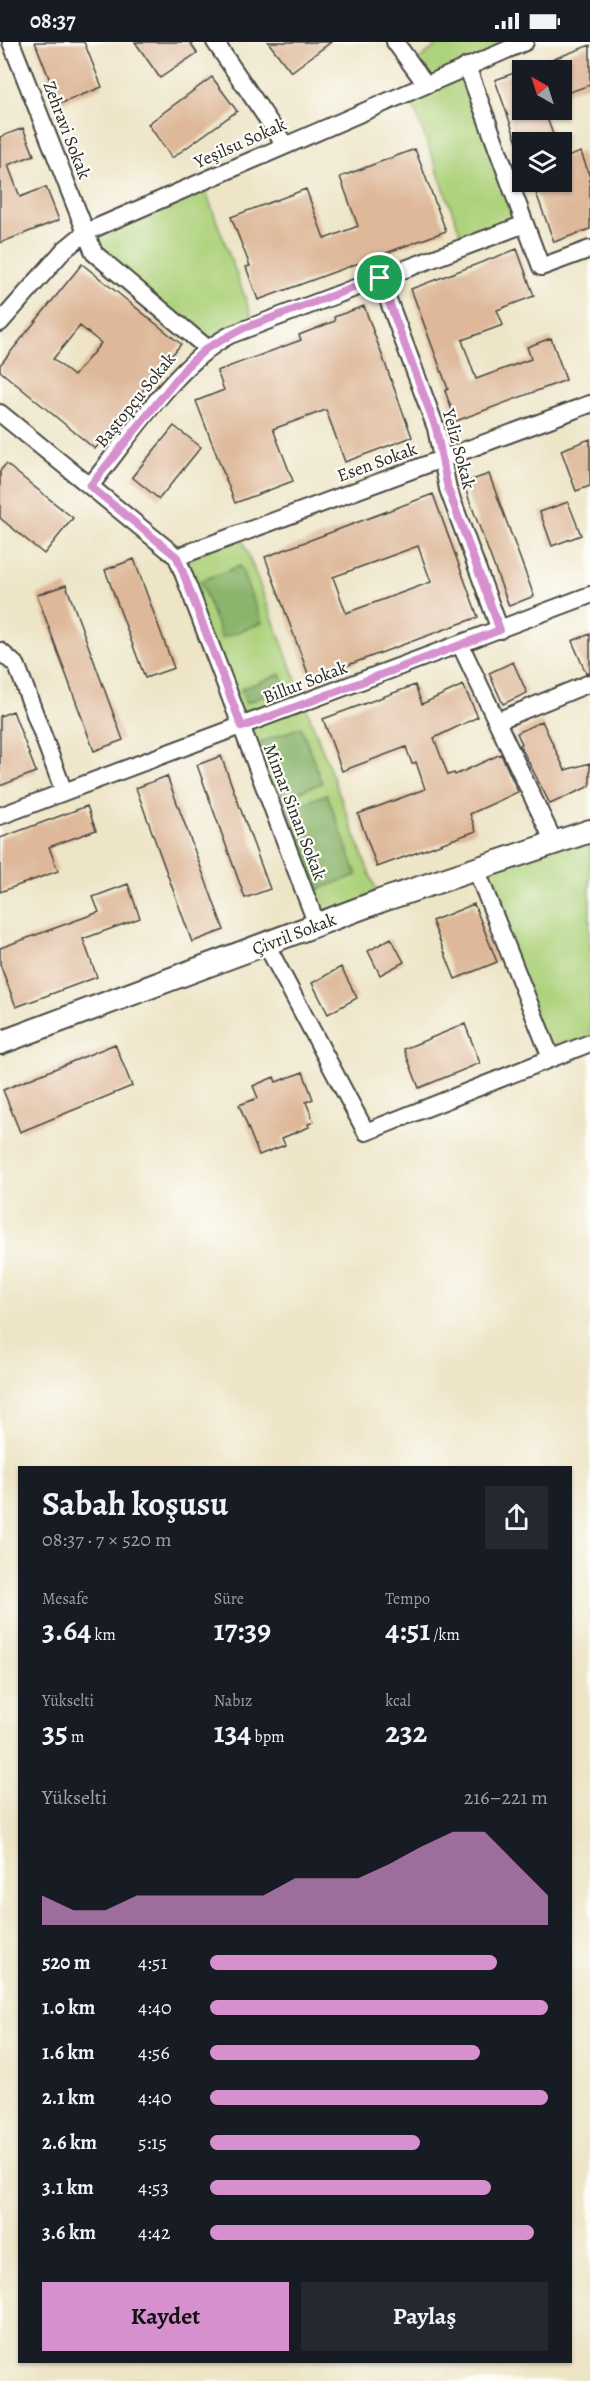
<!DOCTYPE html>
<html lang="tr">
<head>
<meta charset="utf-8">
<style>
  body { margin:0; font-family:Alegreya,serif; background:#242831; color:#f1f3f6; height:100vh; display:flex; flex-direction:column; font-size:22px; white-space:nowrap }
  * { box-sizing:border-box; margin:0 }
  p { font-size:20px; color:#9ea1a6 }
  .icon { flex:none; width:33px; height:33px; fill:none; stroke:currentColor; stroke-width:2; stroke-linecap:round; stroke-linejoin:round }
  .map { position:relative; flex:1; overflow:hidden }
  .details { position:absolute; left:18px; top:1424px; width:554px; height:897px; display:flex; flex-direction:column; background:#171b24; border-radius:0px; box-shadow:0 2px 4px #0004 }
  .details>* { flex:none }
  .needle { width:39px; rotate:321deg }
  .tools { position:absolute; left:512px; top:18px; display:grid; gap:12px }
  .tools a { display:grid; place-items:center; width:60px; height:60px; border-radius:0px; background:#171b24; box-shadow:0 2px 4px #0004; font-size:30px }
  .pin { position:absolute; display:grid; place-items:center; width:51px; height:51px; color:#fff; margin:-26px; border:3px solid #fff; border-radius:50%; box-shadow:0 2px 6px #0007 }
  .round { display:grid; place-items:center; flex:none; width:63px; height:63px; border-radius:0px; background:#242831 }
  .head { display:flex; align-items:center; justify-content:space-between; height:102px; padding:0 24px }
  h1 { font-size:33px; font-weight:700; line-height:45px }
  .stats { display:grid; grid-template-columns:repeat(3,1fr); gap:9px; height:102px; padding:6px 24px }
  .stats div { display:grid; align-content:center }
  .stats b { font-size:30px; font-weight:700 }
  .stats small { font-size:16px; font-weight:400 }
  .stats p { font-size:16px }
  .chart { height:168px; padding:12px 24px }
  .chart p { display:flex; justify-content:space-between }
  .chart svg { width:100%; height:108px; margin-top:6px; fill:#d690ce; opacity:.7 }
  .primary-button { display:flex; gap:12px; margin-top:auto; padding:12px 24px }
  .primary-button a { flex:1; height:69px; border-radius:0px; background:#d690ce; color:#111; font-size:24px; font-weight:700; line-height:69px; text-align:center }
  .primary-button a+a { background:#242831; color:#f1f3f6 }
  ul { padding:0 24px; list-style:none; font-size:20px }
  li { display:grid; grid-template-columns:96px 72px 1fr; align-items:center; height:45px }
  li i { height:15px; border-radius:8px; background:#d690ce }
  .status { display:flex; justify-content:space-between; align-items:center; height:42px; padding:0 30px; background:#171b24; direction:ltr }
  .status svg { height:16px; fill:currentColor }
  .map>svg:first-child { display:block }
</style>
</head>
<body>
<div class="status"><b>08:37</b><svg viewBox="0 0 49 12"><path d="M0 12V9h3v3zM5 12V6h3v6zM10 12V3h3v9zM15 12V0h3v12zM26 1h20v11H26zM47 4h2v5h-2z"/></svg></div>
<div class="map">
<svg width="590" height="2339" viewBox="0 0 590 2339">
  <rect width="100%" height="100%" fill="#fdfcf7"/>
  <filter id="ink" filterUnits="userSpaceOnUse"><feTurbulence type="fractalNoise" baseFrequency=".0167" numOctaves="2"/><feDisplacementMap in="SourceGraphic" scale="12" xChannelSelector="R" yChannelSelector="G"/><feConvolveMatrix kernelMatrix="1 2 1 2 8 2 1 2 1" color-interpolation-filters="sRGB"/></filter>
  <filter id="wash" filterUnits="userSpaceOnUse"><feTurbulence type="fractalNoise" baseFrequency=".008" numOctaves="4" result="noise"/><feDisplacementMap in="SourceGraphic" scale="24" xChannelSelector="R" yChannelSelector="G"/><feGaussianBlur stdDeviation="1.35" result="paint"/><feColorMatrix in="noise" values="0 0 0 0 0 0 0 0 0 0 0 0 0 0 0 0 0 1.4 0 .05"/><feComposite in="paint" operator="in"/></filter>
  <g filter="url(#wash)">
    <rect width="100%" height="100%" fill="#eee5c7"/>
    <path fill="#add27c" stroke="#6c7e54" stroke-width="1.5" d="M441,0H525L467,24L525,182L465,204L408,49L425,41L412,23Z
      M202,139L255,283L207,306L94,211L86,190Z
      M240,491L380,859L317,883L177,515Z
      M590,789V1001L551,1016L476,827Z"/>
    <path fill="#8ab46c" stroke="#5a704c" stroke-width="1.5" d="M240,524L262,581L222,596L200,539Z
      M281,632L286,646L246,661L241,647Z
      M301,685L322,741L282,756L261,700Z
      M327,752L357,833L317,848L287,767Z"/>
    <g id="blocks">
      <path fill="#deb899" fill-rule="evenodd" d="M35,0H84L102,45L59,62Z
        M135,0H190L197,11L160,36Z
        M268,0H331L291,30Z
        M590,3V43L561,53V28H525Z
        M522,28V68H544L554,95L538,100H517L495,38Z
        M212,35L237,69L172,116L148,82Z
        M23,86L34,113L8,123L20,155L46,145L59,178L0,201V95Z
        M415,107L446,189L258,258L246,225L250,224L231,175L306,147L324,196H327L358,184L340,135Z
        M581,110L590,135V187L554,200L532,140H561V117Z
        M517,207L534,254L497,268L503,283L462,298L476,337L531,317L527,305L551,296L566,338L456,379L445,349L448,347L411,247Z
        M82,222L181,302L95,407L0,329V323ZM80,284L101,301L74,334L53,317Z
        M364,264L412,395L345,420L326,368L273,387L293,439L235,461L196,359L224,348L217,329L301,298L299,293L335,279L334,275Z
        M174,384L201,405L159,457L132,435Z
        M590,397V444L576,449L561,408Z
        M6,422L73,476L44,512L0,476V429Z
        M489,432L534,554L509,564L463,441Z
        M433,452L478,575L310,637L265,515ZM418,504L431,540L346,571L333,535Z
        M568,460L581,493L552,504L540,470Z
        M134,517L174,626L145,636L105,528Z
        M66,543L123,698L94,709L37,553Z
        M590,592V631H586L572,599Z
        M513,620L527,651L503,662L489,631Z
        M415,643L422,662L463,643L478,675L434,696L448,733L454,731L455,733L501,712L518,750L470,772L476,789L377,825L358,772L425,747L416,720L412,722L406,705L342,729L323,677Z
        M13,669L36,730L0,744V674Z
        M542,679L565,728L590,721V744L550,762L520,703L522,702L517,691Z
        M221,714L270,847L245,856L197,723Z
        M167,734L224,888L192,900L136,746Z
        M87,764L96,788L49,805L58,829L0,850V796Z
        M128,842L140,876L83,897L97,935L16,965L0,922V906L99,870L93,855Z
        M474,862L497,920L455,937L432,879Z
        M391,896L404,920L380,933L368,909Z
        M341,925L357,956L328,972L312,941Z
        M465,982L480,1021L419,1046L404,1007Z
        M115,1002L132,1044L20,1090L3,1048Z
        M303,1030L313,1057L306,1060L314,1080L308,1082L309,1085L282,1096L285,1103L259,1113L239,1063L258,1056L253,1044L274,1035L276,1040Z"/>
    </g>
  </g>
  <g filter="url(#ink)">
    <use href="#blocks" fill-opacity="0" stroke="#484742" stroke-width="1.5"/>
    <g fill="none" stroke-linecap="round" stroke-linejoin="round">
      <defs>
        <path id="street" d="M11,0L94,211L207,306
          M215,0L285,103
          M395,0L425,41
          M467,24L525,182
          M380,236L436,386L448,447L500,588
          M0,281L64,208L86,190L525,0
          M0,371L177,515L317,883
          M90,444C128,397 177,321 230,293L525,182L541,225L590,207
          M177,515L590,362
          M460,602L554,800
          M0,609L17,624L64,750
          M497,679L590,641
          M0,774L590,553
          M476,827L551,1016
          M266,902L366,1090L590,1001"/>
        <path id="secondary" d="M0,1001L380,859L590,789"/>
      </defs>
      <use href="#street" stroke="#484742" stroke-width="20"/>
      <use href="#secondary" stroke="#484742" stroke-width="26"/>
      <use href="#street" stroke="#fff" stroke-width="16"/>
      <use href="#secondary" stroke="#fff" stroke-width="22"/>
    </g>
  </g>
  <g fill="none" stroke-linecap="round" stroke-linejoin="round" filter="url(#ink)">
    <defs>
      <path id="route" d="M380,236L436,386L448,447L500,588L242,685L177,515L90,444L187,324L207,306L244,286Z"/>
    </defs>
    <use href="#route" stroke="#fff" stroke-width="12"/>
    <use href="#route" stroke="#d690ce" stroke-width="8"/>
  </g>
  <g text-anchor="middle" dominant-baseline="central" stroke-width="4.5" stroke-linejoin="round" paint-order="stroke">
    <g font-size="18" fill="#2b2b2b" stroke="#fdfcf7">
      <text transform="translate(67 88) rotate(69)">Zehravi Sokak</text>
      <text transform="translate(240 101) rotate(-24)">Yeşilsu Sokak</text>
      <text transform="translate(135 358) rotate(-51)">Baştopçu Sokak</text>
      <text transform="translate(459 407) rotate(75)">Yeliz Sokak</text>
      <text transform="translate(377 420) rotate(-20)">Esen Sokak</text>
      <text transform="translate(305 640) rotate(-21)">Billur Sokak</text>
      <text transform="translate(295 770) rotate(69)">Mimar Sinan Sokak</text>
      <text transform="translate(294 892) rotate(-21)">Çivril Sokak</text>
    </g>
  </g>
</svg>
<div class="tools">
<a><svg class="needle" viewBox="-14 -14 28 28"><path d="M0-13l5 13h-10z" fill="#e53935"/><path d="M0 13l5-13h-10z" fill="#9ea1a6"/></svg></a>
<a><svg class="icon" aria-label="layers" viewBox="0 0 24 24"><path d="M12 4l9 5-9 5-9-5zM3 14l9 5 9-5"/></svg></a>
</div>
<div class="pin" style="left:380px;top:236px;background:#1e9e55"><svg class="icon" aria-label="arrive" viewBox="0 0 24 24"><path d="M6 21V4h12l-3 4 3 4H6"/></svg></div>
<section class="details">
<div class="head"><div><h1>Sabah koşusu</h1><p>08:37 · 7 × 520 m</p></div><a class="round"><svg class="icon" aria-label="share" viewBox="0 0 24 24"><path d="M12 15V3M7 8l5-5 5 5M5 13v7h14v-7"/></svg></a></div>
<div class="stats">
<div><p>Mesafe</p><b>3.64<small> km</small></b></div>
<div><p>Süre</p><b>17:39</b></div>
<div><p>Tempo</p><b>4:51<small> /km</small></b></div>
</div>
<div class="stats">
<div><p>Yükselti</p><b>35<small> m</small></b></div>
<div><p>Nabız</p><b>134<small> bpm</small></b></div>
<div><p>kcal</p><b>232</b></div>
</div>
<div class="chart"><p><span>Yükselti</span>216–221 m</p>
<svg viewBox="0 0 160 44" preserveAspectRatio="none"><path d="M0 44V32L10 38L20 38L30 32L40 32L50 32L60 32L70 32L80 25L90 25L100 25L110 19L120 12L130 6L140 6L150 19L160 32V44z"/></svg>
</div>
<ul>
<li><b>520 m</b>4:51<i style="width:85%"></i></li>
<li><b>1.0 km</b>4:40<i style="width:100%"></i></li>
<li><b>1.6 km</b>4:56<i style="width:80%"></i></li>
<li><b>2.1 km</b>4:40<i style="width:100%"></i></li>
<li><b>2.6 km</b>5:15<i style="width:62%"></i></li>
<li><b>3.1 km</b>4:53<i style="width:83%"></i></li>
<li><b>3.6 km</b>4:42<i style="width:96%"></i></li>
</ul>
<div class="primary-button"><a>Kaydet</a><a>Paylaş</a></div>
</section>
</div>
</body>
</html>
